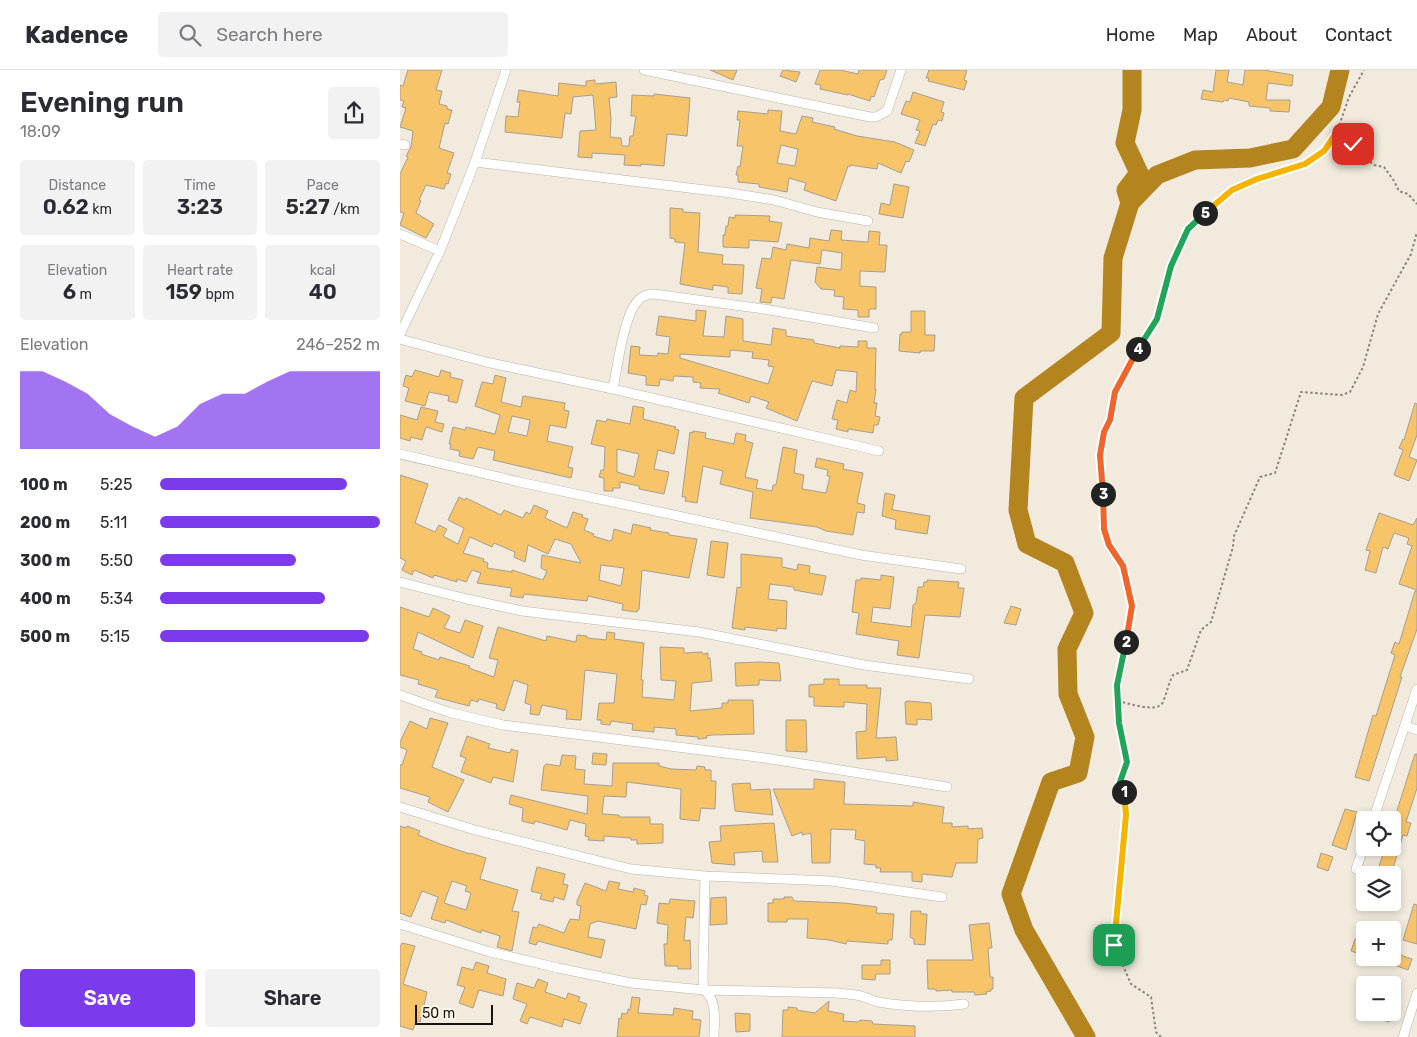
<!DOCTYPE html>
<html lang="en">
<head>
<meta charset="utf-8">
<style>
  body { margin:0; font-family:Rubik,sans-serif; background:#f2f2f3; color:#2b2b33; height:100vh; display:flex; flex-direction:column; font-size:19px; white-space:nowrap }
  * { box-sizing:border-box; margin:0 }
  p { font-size:16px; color:#7c7c81 }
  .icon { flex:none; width:28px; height:28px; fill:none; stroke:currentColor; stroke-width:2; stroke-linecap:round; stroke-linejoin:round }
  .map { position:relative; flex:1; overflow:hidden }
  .side { display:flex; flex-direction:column; background:#fff; width:400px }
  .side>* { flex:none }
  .fabs { position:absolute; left:956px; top:741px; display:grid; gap:10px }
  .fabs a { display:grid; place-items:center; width:45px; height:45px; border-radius:5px; background:#fff; box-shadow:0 2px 8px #0003; font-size:25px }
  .scale { position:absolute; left:15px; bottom:12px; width:78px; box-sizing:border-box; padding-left:5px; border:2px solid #171410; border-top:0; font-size:14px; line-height:18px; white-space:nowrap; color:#171410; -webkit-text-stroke:4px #fef7ea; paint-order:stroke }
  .pin { position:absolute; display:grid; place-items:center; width:42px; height:42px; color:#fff; margin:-21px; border-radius:10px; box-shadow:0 2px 8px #0006 }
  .km { position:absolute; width:25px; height:25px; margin:-12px; border-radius:50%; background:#222; color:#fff; font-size:14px; line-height:25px; text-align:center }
  .round { display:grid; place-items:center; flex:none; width:52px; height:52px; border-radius:5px; background:#f2f2f3 }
  .head { display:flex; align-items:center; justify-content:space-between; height:85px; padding:0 20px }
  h1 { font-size:28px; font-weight:600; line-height:38px }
  .metrics { display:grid; grid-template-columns:repeat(3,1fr); gap:8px; height:85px; padding:5px 20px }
  .metrics div { display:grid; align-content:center; border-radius:5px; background:#f2f2f3; text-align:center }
  .metrics b { font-size:21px; font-weight:600 }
  .metrics small { font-size:14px; font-weight:400 }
  .metrics p { font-size:14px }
  .chart { height:140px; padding:10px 20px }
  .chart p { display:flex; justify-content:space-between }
  .chart svg { width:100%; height:90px; margin-top:5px; fill:#7c3aed; opacity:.7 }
  .action { display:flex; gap:10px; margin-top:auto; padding:10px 20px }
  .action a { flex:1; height:58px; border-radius:5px; background:#7c3aed; color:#fff; font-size:20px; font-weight:600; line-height:58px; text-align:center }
  .action a+a { background:#f2f2f3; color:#2b2b33 }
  ul { padding:0 20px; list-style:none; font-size:16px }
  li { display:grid; grid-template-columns:80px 60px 1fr; align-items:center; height:38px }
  li i { height:12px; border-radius:6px; background:#7c3aed }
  header { display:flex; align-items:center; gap:30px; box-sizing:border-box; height:70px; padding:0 25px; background:#fff; border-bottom:1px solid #e1e1e2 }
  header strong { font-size:24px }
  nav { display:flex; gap:28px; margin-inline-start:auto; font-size:18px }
  .search { width:350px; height:45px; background:#f2f2f3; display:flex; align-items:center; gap:12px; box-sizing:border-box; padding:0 18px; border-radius:5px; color:#7c7c81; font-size:19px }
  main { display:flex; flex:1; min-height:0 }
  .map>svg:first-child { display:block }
</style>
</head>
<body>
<header>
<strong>Kadence</strong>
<div class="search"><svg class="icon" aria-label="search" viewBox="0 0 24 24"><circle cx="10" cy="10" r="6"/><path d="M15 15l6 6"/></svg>Search here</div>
<nav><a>Home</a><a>Map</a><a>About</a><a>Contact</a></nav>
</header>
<main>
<section class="side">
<div class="head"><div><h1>Evening run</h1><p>18:09</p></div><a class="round"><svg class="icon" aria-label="share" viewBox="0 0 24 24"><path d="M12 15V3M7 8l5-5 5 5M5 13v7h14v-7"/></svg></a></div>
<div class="metrics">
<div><p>Distance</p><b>0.62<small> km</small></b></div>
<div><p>Time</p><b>3:23</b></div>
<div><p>Pace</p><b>5:27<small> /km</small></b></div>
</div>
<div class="metrics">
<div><p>Elevation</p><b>6<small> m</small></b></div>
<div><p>Heart rate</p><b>159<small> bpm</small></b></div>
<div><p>kcal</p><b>40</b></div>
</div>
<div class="chart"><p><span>Elevation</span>246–252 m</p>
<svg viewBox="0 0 160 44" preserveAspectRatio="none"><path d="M0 44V6L10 6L20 11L30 17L40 27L50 33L60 38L70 33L80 22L90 17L100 17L110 11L120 6L130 6L140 6L150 6L160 6V44z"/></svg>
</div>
<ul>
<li><b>100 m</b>5:25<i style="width:85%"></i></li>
<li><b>200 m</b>5:11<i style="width:100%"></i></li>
<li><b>300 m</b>5:50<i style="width:62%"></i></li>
<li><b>400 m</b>5:34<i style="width:75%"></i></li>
<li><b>500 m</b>5:15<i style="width:95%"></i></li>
</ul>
<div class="action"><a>Save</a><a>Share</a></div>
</section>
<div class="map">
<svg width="1017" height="967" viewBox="0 0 1017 967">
  <rect width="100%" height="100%" fill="#f1eadd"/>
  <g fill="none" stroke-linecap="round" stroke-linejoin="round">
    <path stroke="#b4841f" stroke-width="19" d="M730,133L726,120L739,103L725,73L732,40V0
      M686,967L624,860L611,824L651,712L678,703L685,667L668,624L667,579L684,543L665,493L627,474L618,440L624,328L711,263L713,188L730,133L757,105L795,90L850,88L893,79L931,37L940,0"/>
  </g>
  <path fill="#f7c469" stroke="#a59f93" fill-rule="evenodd" d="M8,0H42L36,20L42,21L39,34L47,36V39L52,40L48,54L45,53L39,78L54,83L47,103L51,104L48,114L46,113L44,119L26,115L19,130L21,131L16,143L34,154L26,168L0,155L4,143L0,142V104L8,87L6,86L11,77L13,61L0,57L6,38L2,37L4,31L0,30V15L3,16Z
    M310,0H337L333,10Z
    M383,0L400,2L396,12L380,6Z
    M420,0H440L458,4L459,0H487L484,9L480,10L474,27L471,26L470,31L448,24V25L420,19L421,15L415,14Z
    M529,0H567L564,10L567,11L564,20L528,11L529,8H526Z
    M816,0H829L827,12L843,15L845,0H863L893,5L892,16L868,13L866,30H890L889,42L870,41V38L849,36V32L829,28L828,31L824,30L823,32L801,29L803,20L813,22Z
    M195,10V14L216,12L217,27L209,28L211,49L210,67L221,68L222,76H229L230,66H233L236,46H231L232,25L254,26V24L290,28L287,66L267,64L264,96L241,94V96L224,95L225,85L192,83V88L178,87L180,61L196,60L193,25L173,27L171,44L165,43L162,68L105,62L106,46L118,47L120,32H117L119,20L158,26L159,13L186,16V11Z
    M513,22L544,32L541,42L544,43L542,51L538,50L536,55L533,54L525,76L515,73L520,61L516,60L520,50L501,44L506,31L510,32Z
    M368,40L382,41L380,61L396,64L402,46L413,48L412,52L435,57L434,59L457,66L495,72L514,80L509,92L506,91L501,103L478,93L477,99L450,95V97L448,96L436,131L404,120L406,113L389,108L387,122L359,117V114L338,112V105H336L338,96L340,97L343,76H337L340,50H337L338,41L368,44ZM381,75L398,79L395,96L377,93Z
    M494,114L509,117L503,148L479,144L481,133L490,135Z
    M270,138L283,139V142L300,143L298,182L323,185L322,194L344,195L342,224L328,223V217L313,215V220L280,214L285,173L275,172V169L270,168Z
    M335,145L370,146L369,151L382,153L378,172L349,170V178L323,177V165H325L326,156H328L329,147L335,148Z
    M431,160L442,161L441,170L468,172L469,161L480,162L479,175H487L485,202L460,201V216L476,217V239H469V247H458V240L443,239L444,227L434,226L435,220L421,219L415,212L417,197L441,200L442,183L422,180L420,194L391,190L384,229L372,227L371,233L360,232L362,219L356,218L362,188L371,189L373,177L386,180L387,174L409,178L410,168L429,171Z
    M296,240L306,241L303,266L324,267L326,246L343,249V271L371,275L373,258L386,260V266L414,270V273L440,278V276L458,277V271H467V278H476L475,319H476L474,333H477L475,346L480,347L478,355H474L473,363L448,359V362L436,359L438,350L432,349L437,330L447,333L450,320L456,322L457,302L436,300L432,316L412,311L397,351L366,338L369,332L351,326L349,333L318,323L320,319L300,318L301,313L293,312V307L274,306L273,311L260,309L259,316L246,315V306L228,303L231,276L240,277L239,285L257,286L258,283L268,284L270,267L256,265L259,246L296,251ZM330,280L353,282L352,288L369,290L368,296L374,297L368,314L280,288V284L330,287Z
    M511,241H525V265H535L534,281H520V283L499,281L500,264H502V262H511Z
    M15,300L39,307L41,300L51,303L50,307L63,310L57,333L48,331L49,326L29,322L25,336L5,331L9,318L3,316L6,305L12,307Z
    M95,305L106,308L101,332L121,337L123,326L165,333L164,340L169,341L166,358L150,355L147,371L173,377L168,397L173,398L171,408L93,390L95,381L78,377L73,389L59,386L60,381L50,379L51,374H49L53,357L65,360L66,357L95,364L100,345L75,336L82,312L93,314ZM112,346L130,350L127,366L108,362Z
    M1015,333L1017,334V365L1009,387L1017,390L1009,411L994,405L1003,380L999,378L1003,369L1004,370Z
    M233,336L244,338L243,349L276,357L275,359L279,360L274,384L258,380L254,399L269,402L264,424L239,419V416L220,412V418H213V421H204V408L199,407L201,400H204L205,377L191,374L197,350L206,352L207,349L230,354ZM217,379L239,384L234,407L217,402Z
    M21,337L38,341L35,352L44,354L42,362L26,357L22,370L11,367L10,371L0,368V345L17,350Z
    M293,361L306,363L305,368L334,374L336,363L346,365L345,371L353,373L345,407L358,410L356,418L372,421L373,415H376L383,377L397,380L394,403L404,405L402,419L426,423L430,406H427L428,400L415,397L417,388L444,394L443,399L463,403L457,433L465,435L464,443L457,442L453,465L426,461L417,457L350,448L353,422L320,414L323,401L303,396L297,433L285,431L286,427H282L290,362L293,363Z
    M0,405L28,414L15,453L35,462L39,455L47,459L43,466L58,474L64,458L48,450L59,427L65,430L66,428L101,445L104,440L123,448L126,442L130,444L134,435L148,441L145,448L167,458L173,442L183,445L182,447L188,449L184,460L194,464L193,466L209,471L212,470L214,459L231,464L233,454L251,458L250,460L269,463V465L297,469L289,508L242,500L239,540H237V542L222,540L223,534L188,526L187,531L124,524L123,528L110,526L112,518L77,513L81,503L72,500L66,512L57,509V512L34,505L33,508L14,500L12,505L2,500L6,491L0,488ZM70,467L92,477L94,473L115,482L114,487L125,492L128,475L148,484L155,469L171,474L181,493L142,485L141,498L147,501L143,510L112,500V502L87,498L88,493L83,491L84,489L63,483ZM201,495L224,498L221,516L199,510Z
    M485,423L495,425L492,439L494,440L530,446L527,464L495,459L496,450L482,446Z
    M979,443L1013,455L1017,448V520L999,514L1012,476L1007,474L1009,468L994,463L988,479L983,477L976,503L965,500L970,481L966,480Z
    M311,471L328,473L324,508L307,505Z
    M341,484L382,488V497L397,500L398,494L410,496L409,503L426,506L422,525L394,520V517L370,514L368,529L387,531L386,559L377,558V561L345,557V560L332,558L337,517L341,518Z
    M481,505L494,507L490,539L473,537L471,552L511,557L513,535L516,533L518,517H523L524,512H527V510L559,512L558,518H564L560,547L525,545L519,588L497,585L499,571L456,564L459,543L452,542L456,510H461V508L481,510Z
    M1015,521H1017V559L1000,607H1002L969,711L955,707L973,645L976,646L995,585L991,583L995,572L999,574Z
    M611,536L621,539L616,555L604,553Z
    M0,537L29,547L33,538L50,546L44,558L60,563L65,550L83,556L73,588L18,562L13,579L22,582L21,584L39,590L40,587L70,596L69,598L94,607L98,590L89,588L98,557L146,571L147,566L176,572L177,565L187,566V568L206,570L207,562L215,563L214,569L244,573L241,610H243L242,627L274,630L276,611L261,610L260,577L284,578V583L302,582L303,584L308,583V588H310L312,611L292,613L290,641L322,638V633H328V630H353L354,664L312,665L306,666L307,668L298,669V667L276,665V659L254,657V662L232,660L233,654L211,651L210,655L201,654V650H197L199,633H214L217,604L185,600L181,650L166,649L167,640L142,635L139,645L130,644L131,635L125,633L128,615L114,610L104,641L96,638L97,634L79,629L78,632L71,630L69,636L35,627L38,620L18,614L19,610L0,605Z
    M359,592L379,593L381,611L359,610V615L336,616L335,593Z
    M424,609H439V615H467V618H481L476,668L496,667L498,690L486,691V687L457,689L456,662L466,661L467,634L444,632V637L414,636V627H409V615L424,614Z
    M508,631L531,633L532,650L517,649V655L506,654L505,632Z
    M30,648L48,653L32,697L64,710L48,742L28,732L30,727L0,718V695H2L7,680L0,677V672L10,651L27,659Z
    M386,650H406L407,682L386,681Z
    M67,666L90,674L88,678L110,683L111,679L118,681L113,712L93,707L91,713L61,702L66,688L60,686Z
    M193,683L207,684L206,695L192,694Z
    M1015,684H1017V718L1006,752L1011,753L1007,766L1003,765L991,805H976L985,778H992V756Z
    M162,685L176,686L175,699L185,700L184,714L212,716L213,693H259V696L271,699L296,700L297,696L305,697V700H311V711H316L315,739L301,738L299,751L280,749L281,719L227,712L226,727L204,726L202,744L219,745V747H250V754H263V773L237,774V770H231V768L204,766V771L188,770L189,767L185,766L186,754L170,750L167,760L135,751L134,754L122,751L123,738L109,734L111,725L187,744L188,726L141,720L144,696L146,694L160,696Z
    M414,709L445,712L444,734L513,736V732L544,737L542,753H552V757L568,756V759L582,758L583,768L578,769L577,793H556L552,807L522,804V812L512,811V802H480L481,798H476V795L464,794L465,771L455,769L456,760L431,759L430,793H412L411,763L402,765V762L392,766L373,719H414Z
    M350,713L351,720L370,719L373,745L335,741L332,714Z
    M945,739L957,742L946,780L932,775Z
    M374,753L378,792H363L362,781L334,783L335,795L312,793L309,772L321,771L320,756Z
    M0,756L6,758L7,756L20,761L18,765L40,774L70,784V783L86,788L80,809L118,820L112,841L119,842L112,881L97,877L100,866L81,860V863L46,850L45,853L31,849L38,827L22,821L11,847L0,843ZM52,811L67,816L65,821L71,823L66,840L44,833Z
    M921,783L933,787L928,801L917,797Z
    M137,797L165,804L163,814L168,815L164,830L154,827L153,832L140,829L142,824L131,821Z
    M209,811L220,813L218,819L233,822L234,818L245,821L244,825L248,826L246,835L241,834L236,859L198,851L190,854L188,867L205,870L201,888L138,871L136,875L129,873L133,857L137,858L139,854L164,863L170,849L179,850L181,836L177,835V831L185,813L206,821Z
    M326,827L327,854L310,855L311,828Z
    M384,827H392L394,831L444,833L477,837L476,843L494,844L492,870H488V874L447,871L446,874L429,870L407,868L408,849H387V852H368V833H373V829H384Z
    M270,829L295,831L293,848L286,847L284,871L290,870L291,899H278V896H265L264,874H267L268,855L257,853L259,833L269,834Z
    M1014,834L1017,835V874L1003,870Z
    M511,841H521V844H527L525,875L514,874V869L510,867Z
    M589,853L592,878H588L590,907H593V919H591V921L586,922L587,924L575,925L574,922H552V920L536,921V919H528L527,890H573L569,855Z
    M955,869L965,872V886L951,881Z
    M2,873L15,876L3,914L27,922L20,952L16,951L13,960L0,956V877Z
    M994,883L1012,889L1008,900L991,894Z
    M481,890H490V904H476L475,910L462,909V895H481Z
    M76,892L89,896L87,903L106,909L103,926L79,920L73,938L59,933L65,917L57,915L62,897L73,900Z
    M138,909L148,913L145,922L166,929L168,923L180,927L178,931L187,934L180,954L164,949L162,957L130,947L127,954L120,951L127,934L113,929L117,913L134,918Z
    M232,927L240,928L238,943L273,945L274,938L293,941L292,949L301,950L299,967H217L219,948L221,949L222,943L227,944L228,939L230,940Z
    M429,931L428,941L444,944L443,951L458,952L460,950L472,951L473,954L515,956V967H382L383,940H388V937L397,938V940L415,943Z
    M966,942H992L989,952L965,944Z
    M335,943L350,944V961L336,962Z"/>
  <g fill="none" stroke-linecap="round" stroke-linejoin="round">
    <defs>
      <path id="street" d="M244,0L470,47H476L487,41L501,0
        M0,74L5,75
        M75,92L330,123L374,130L417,142L468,151
        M0,164L40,181
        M0,264L40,181L75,92L106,0
        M0,269L86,292L213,319L479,381
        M213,319C217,298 224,246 237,232C241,226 247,224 254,224L364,239L474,258
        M0,384L124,413L461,485L561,499
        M0,512L67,529L122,541L299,562L464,595L569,609
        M0,625L48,642L103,655L365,688L547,717
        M1006,656L1017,660
        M0,737L75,760L231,799L305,806L431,811L542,827
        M973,750L1017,619
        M956,799L965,773
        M305,806L303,909L304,920C318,931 314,951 314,967
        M0,854L90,882L158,898L231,913L304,920L437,923C443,924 450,924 456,925C464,926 471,930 478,932C508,937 535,938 564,934
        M1003,967L1017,923"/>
    </defs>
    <use href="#street" stroke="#bbb4a8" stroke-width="10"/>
    <path stroke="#8a857c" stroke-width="2" stroke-dasharray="2.5 2.5" stroke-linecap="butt" d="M937,62L953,74L958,82L974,95L984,97L994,111L999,121L1008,124L1017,134
      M718,631C728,633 758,644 763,632C767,623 768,614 773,605L787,600L801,560L811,552L833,477L834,466L860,407L875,403L901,322L942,325L950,322L963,297L978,244L1011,184L1017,162
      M761,967L756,962L751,927L731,914L714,875L726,745L723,720L720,712L727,692L719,653L717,615L724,587L732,536L723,496L709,475L704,459L700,385L704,362L710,350L715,322L733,286L757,249L771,195L788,159L810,137L832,120L857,109L905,94L925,81L937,62L949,27L964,0"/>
    <use href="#street" stroke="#fff" stroke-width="9"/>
  </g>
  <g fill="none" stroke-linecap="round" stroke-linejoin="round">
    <defs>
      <path id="split-1" d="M714,875L726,745L724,722"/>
      <path id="split-2" d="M724,722L720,712L727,692L719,653L717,615L726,572"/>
      <path id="split-3" d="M703,424L704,459L709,475L723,496L732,536L726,572"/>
      <path id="split-4" d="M703,424L700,385L704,362L710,350L715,322L738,279"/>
      <path id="split-5" d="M738,279L757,249L771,196L788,159L805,143"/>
      <path id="split-6" d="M805,143L832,120L857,109L905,94L924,81L937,62L953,74"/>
    </defs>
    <use href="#split-1" stroke="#fff" stroke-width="10"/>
    <use href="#split-2" stroke="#fff" stroke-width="10"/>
    <use href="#split-3" stroke="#fff" stroke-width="10"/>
    <use href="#split-4" stroke="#fff" stroke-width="10"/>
    <use href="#split-5" stroke="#fff" stroke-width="10"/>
    <use href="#split-6" stroke="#fff" stroke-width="10"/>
    <use href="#split-1" stroke="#f5b400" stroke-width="6"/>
    <use href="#split-2" stroke="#22a559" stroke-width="6"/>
    <use href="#split-3" stroke="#f0652b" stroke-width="6"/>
    <use href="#split-4" stroke="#f0652b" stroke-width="6"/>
    <use href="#split-5" stroke="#22a559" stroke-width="6"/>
    <use href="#split-6" stroke="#f5b400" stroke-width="6"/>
  </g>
</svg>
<div class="fabs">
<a><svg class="icon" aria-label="locate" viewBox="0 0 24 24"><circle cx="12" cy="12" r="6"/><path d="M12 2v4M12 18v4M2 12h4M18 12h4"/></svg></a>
<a><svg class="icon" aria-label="layers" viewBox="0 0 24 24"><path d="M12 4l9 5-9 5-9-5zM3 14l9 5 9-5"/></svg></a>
<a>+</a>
<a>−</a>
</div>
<div class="scale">50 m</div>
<div class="pin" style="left:714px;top:875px;background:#1e9e55"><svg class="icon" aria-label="arrive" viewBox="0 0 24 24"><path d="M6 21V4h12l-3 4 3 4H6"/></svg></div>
<div class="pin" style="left:953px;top:74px;background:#d93025"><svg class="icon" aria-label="check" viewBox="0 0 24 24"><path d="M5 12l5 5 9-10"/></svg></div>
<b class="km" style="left:724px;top:722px">1</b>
<b class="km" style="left:726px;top:572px">2</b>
<b class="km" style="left:703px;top:424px">3</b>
<b class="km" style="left:738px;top:279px">4</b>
<b class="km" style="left:805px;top:143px">5</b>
</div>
</main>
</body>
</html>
